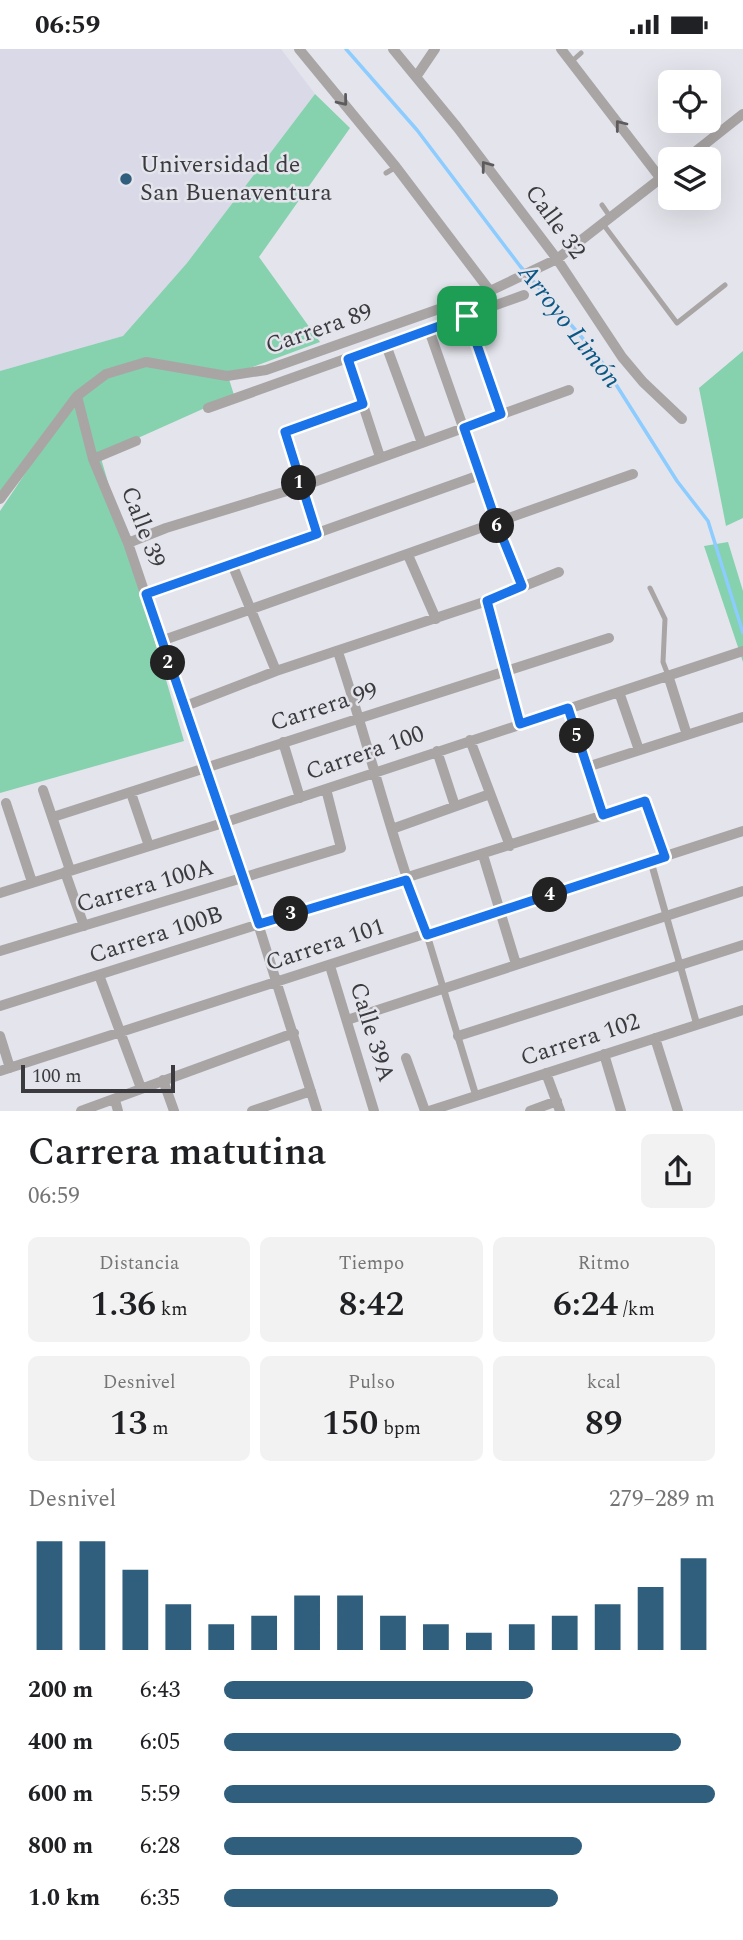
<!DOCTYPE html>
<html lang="es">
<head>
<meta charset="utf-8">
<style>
  body { margin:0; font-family:Spectral,serif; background:#f2f2f2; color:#202124; height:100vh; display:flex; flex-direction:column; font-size:26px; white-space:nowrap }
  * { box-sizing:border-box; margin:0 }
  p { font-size:23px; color:#757577 }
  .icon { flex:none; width:38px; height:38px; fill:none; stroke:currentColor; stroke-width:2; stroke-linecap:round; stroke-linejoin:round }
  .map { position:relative; height:1062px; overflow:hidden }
  .panel { display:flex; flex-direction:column; background:#fff; flex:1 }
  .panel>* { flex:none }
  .tools { position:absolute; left:658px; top:21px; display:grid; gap:14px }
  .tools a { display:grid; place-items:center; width:63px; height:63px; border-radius:10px; background:#fff; box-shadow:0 7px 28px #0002; font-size:35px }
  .scale { position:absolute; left:21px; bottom:18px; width:154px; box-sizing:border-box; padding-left:7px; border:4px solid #3b3b3f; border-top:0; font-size:19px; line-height:24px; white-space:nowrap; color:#3b3b3f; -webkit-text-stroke:5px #e4e4ec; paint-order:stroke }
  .pin { position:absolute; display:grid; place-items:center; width:60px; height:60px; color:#fff; margin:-30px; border-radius:14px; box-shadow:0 4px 10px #0006 }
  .km { position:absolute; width:35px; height:35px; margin:-18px; border-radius:50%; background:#222; color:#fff; font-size:19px; line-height:35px; text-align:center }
  .round { display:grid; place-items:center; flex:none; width:74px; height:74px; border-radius:10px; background:#f2f2f2 }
  .headline { display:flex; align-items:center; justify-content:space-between; height:119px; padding:0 28px }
  h1 { font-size:38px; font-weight:600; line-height:52px }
  .stats { display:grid; grid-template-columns:repeat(3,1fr); gap:10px; height:119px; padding:7px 28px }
  .stats div { display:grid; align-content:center; border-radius:10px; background:#f2f2f2; text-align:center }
  .stats b { font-size:35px; font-weight:600 }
  .stats small { font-size:19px; font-weight:400 }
  .stats p { font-size:19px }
  .chart { height:196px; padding:14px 28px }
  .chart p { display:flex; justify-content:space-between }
  .chart svg { width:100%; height:126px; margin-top:7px; stroke:#305e7d; stroke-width:6 }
  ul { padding:0 28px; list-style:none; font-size:23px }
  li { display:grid; grid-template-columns:112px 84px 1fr; align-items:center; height:52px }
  li i { height:18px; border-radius:9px; background:#305e7d }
  .status { display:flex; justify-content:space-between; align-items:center; height:49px; padding:0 35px; background:#fff; direction:ltr }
  .status svg { height:19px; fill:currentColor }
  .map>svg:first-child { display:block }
</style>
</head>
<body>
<div class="status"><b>06:59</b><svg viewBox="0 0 49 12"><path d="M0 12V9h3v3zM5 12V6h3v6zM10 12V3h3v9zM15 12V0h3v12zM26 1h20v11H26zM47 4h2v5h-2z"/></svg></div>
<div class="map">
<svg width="743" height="1062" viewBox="0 0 743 1062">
  <rect width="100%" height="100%" fill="#e4e4ec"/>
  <path fill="#d9d9e8" d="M0,0H281L315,45L187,214L123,287L0,322Z"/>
  <path fill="#86d1ae" d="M315,45L350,79L259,208L320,293L228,327L234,346L100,406L184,692L0,744V462L59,374L0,450V322L123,287L187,214Z
    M743,302V469L726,477L699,339Z
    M728,493L743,542V613L704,497Z"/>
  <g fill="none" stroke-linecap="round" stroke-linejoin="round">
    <path stroke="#8cccfe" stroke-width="3.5" d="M346,0L417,81L520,217L598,307L677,432L708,472L743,584"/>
    <path stroke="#aaa5a5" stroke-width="5" d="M571,13L581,4
      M386,124L396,118
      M602,156L611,169
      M603,175L677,274L725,236
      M650,539L665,570L663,613L668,626"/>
    <path stroke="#aaa5a5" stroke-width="7" d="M651,813L697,976
      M427,886L476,1047"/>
    <path stroke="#aaa5a5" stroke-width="10" d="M299,0L396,118L490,242
      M393,0L457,78L557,210L622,308L643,333L682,370
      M561,0L661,130
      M416,28L435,0
      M686,110L743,65
      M466,267L501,364
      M429,281L497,475L522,537
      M386,296L422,394
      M348,310L380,408
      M77,347L93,410L128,494L183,658L226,773L317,1062
      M208,359L524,246
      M93,410L136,392
      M0,450L77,347L106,325L146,313L227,327L266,321L490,242L557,210L670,122
      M317,485L285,383L363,355
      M128,494L166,479L300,438L569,341
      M408,506L436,570
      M232,515L276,622
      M146,545L480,426
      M487,552L521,675
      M161,592L633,425
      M338,603C369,697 392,793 427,886
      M668,626L687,686
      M619,643L639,701
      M183,658L276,622L487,552L559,523
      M568,659L602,766
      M470,691L510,797
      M283,693L300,749
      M437,702L455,757
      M587,718L743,668
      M43,741L70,821
      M131,744L149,797
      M6,754L32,833
      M53,768L609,589
      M392,780L490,745
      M483,806L516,915
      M65,823L84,877
      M0,844L226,773L743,602
      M0,902L341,799L326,740
      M330,917L374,1062
      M99,926L141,1039
      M0,957L645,753L665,808
      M347,971L743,842
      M0,987L10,1019
      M458,987L743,896
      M655,989L678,1062
      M604,1005L621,1062
      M406,1009L425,1062
      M0,1022L743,782
      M546,1024L560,1062
      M163,1031L174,1062
      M115,1051L118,1062
      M81,1062L294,984
      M252,1062L311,1042
      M429,1062L743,961
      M530,1062L557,1052"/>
  </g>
  <defs><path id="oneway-chevron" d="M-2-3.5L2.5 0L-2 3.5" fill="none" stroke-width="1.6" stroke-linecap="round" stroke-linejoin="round" transform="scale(1.75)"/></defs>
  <g stroke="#5c5b5e">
    <use href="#oneway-chevron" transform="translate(343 52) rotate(51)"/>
    <use href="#oneway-chevron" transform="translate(620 76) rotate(-128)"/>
    <use href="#oneway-chevron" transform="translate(486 117) rotate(-127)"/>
  </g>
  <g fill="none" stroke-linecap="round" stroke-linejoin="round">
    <defs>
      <path id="route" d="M467,267L501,365L464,379L497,475L522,537L487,552L520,675L568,659L603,766L645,752L665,808L427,886L406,831L259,875L146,545L317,485L285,383L363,355L348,310Z"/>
    </defs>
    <use href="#route" stroke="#fff" stroke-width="14"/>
    <use href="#route" stroke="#1a73e8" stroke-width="9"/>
  </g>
  <circle fill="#305e7d" stroke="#e4e4ec" stroke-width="2.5" cx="126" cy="130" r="7"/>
  <g text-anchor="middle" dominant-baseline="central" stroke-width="5" stroke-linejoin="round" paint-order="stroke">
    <g font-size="24" fill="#3b3b3f" stroke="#e4e4ec" text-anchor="start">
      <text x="140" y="116">Universidad de<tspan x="140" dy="28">San Buenaventura</tspan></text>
    </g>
    <g font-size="24" fill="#3b3b3f" stroke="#e4e4ec">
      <text transform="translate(555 173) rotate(54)">Calle 32</text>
      <text transform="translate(319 280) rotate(-19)">Carrera 89</text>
      <text transform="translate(143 478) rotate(69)">Calle 39</text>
      <text transform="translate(324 658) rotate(-18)">Carrera 99</text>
      <text transform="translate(365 704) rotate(-19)">Carrera 100</text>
      <text transform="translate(145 837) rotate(-16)">Carrera 100A</text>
      <text transform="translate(156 886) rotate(-18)">Carrera 100B</text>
      <text transform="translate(325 896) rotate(-18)">Carrera 101</text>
      <text transform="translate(372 983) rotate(73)">Calle 39A</text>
      <text transform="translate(580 991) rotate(-18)">Carrera 102</text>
    </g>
    <g font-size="26" font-style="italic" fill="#095785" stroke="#e4e4ec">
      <text transform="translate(570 277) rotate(52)">Arroyo Limón</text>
    </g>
  </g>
</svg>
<div class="tools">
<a><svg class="icon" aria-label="locate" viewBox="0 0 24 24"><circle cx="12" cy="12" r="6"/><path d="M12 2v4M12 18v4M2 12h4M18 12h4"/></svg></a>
<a><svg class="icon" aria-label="layers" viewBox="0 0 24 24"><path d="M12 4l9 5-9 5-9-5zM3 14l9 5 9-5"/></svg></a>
</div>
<div class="scale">100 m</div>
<div class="pin" style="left:467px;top:267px;background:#1e9e55"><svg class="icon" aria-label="arrive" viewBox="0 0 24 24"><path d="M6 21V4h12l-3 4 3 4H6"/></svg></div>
<b class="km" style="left:299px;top:434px">1</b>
<b class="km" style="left:168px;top:614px">2</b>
<b class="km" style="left:291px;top:865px">3</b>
<b class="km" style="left:550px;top:846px">4</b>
<b class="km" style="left:577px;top:687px">5</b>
<b class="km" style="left:497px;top:477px">6</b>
</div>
<section class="panel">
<div class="headline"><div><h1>Carrera matutina</h1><p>06:59</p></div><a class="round"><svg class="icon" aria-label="share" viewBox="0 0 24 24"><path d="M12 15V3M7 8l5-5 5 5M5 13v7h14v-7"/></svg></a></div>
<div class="stats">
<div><p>Distancia</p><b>1.36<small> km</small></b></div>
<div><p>Tiempo</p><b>8:42</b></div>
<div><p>Ritmo</p><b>6:24<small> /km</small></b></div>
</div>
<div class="stats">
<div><p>Desnivel</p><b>13<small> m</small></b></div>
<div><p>Pulso</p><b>150<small> bpm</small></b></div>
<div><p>kcal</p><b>89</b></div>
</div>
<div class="chart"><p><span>Desnivel</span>279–289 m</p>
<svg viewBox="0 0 160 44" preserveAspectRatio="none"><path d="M5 44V6M15 44V6M25 44V16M35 44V28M45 44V35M55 44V32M65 44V25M75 44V25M85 44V32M95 44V35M105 44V38M115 44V35M125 44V32M135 44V28M145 44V22M155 44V12"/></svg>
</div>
<ul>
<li><b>200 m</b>6:43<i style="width:63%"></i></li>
<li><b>400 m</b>6:05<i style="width:93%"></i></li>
<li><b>600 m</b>5:59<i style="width:100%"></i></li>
<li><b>800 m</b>6:28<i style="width:73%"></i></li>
<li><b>1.0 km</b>6:35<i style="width:68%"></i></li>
</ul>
</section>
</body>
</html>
